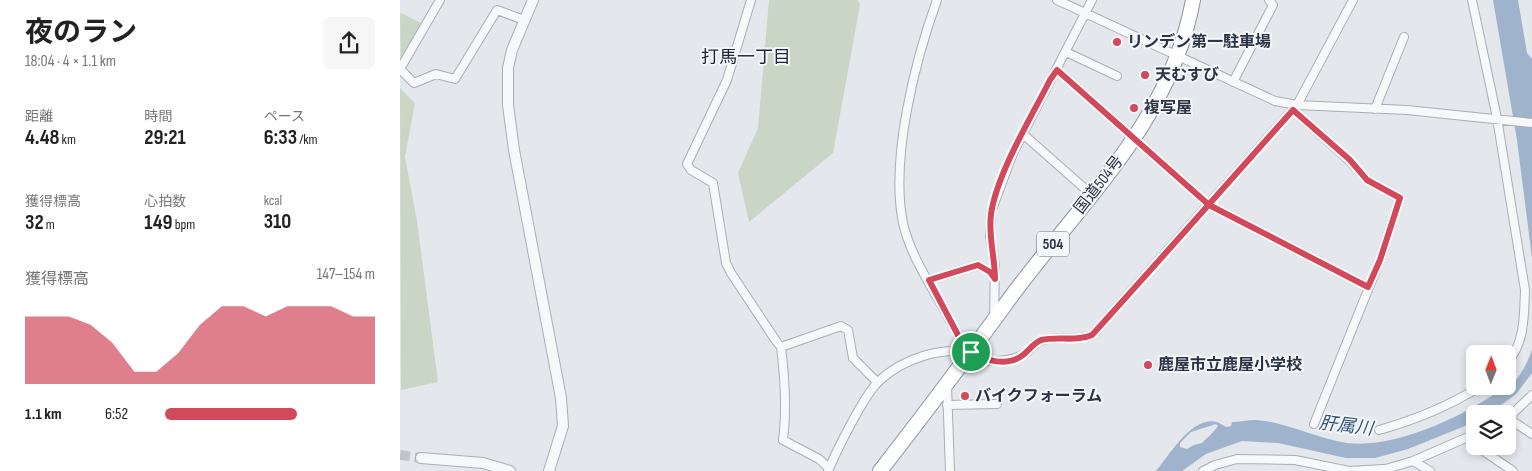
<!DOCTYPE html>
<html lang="ja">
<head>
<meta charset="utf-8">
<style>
  body { margin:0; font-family:"Sofia Sans Condensed","Noto Sans JP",sans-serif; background:#f6f6f6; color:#222; height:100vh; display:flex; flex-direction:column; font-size:19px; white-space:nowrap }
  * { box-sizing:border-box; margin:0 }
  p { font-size:16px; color:#767676 }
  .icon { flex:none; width:28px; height:28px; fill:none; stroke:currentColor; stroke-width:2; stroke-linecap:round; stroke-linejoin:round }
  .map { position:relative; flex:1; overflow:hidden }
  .sheet { display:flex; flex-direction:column; background:#fff; width:400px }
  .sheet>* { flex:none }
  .needle { width:32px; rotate:1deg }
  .tools { position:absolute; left:1066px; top:345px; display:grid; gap:10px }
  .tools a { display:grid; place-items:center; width:50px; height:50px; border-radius:8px; background:#fff; box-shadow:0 2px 8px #0003; font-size:25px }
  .pin { position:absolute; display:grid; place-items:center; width:42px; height:42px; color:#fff; margin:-21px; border:2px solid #fff; border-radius:50%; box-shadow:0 1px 5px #0007 }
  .round { display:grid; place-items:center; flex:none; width:52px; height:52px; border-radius:8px; background:#f6f6f6 }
  .overview { display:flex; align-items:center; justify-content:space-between; height:85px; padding:0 25px }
  h1 { font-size:28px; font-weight:700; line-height:38px }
  .metrics { display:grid; grid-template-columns:repeat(3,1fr); gap:8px; height:85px; padding:5px 25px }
  .metrics div { display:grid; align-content:center }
  .metrics b { font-size:21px; font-weight:700 }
  .metrics small { font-size:14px; font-weight:400 }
  .metrics p { font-size:14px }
  .chart { height:140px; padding:10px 25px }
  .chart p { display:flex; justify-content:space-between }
  .chart svg { width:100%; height:90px; margin-top:5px; fill:#d1495b; opacity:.7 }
  ul { padding:0 25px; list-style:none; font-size:16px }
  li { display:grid; grid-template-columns:80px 60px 1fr; align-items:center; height:38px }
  li i { height:12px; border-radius:6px; background:#d1495b }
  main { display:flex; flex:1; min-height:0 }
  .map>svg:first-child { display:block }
</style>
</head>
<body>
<main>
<section class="sheet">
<div class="overview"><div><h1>夜のラン</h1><p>18:04 · 4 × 1.1 km</p></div><a class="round"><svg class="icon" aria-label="share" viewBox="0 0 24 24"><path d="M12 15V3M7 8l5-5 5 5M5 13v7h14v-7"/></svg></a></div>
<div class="metrics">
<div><p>距離</p><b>4.48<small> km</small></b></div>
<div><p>時間</p><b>29:21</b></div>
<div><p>ペース</p><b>6:33<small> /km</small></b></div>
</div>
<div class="metrics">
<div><p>獲得標高</p><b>32<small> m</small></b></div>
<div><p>心拍数</p><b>149<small> bpm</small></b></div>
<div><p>kcal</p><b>310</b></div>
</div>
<div class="chart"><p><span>獲得標高</span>147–154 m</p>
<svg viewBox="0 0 160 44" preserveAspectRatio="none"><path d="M0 44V11L10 11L20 11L30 15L40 24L50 38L60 38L70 29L80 15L90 6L100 6L110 11L120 6L130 6L140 6L150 11L160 11V44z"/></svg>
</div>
<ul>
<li><b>1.1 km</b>6:52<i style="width:63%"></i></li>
</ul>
</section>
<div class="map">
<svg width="1132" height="471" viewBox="0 0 1132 471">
  <rect width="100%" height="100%" fill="#e4e7ec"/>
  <path fill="#c9d6c5" d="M369,0H458L460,5L433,153L349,222L338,173L358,128Z
    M1,13L27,26L1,79L0,14Z
    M0,88L15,103L5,157L17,221L38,382L1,390Z"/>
  <path fill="#9fb4cc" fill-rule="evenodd" d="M1093,0H1118L1127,53L1132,59V258L1117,140Z
    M1132,349V373L1116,394L1089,414H1075V422L1070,424L1008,449L975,458H946L878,443L842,441L806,454L782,471H756C769,456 792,415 817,422C820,423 823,426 827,427L831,426L832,422C840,422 847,420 855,420C883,421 918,439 947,443C995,449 1064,416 1102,389C1105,386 1108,387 1112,384C1121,376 1129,360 1132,349ZM816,424L818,426C814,432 807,438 802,443L794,445L787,449L780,447V443L791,432Z"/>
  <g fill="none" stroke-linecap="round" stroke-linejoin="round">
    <path stroke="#bfc3cb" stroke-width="10" stroke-dasharray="10 5" stroke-linecap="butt" d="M0,455L21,458"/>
    <defs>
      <path id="minor" d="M351,0L327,80L287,164L291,170L313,183L326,263L331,273L376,341L381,347L441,326L448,330L453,358L477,382
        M537,0C515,61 490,159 503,223C510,255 532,287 547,315C557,333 569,361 593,361C606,361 619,359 628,351C632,347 635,343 640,341C656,335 675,342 692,335L897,105L953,0
        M657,0L875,101L897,105L1007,110L1132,123
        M1072,0L1097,118L1125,290C1124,314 1125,343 1108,361
        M666,52L717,76
        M0,69L14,83L36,74L55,79L97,10L124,20
        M0,69L40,0
        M657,70L809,205L968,287
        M833,82L873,5L869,0
        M975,109L1004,37
        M893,110L950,161L967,180L1000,198L980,260L914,424
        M623,134L692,195
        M529,280L578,265L590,272L595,279
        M594,317L595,266L590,236L591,212L613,153L692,0
        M381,347C385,379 387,409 383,440L419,459L429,468
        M547,386L550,471
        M547,405L597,404
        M1108,418L1132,395
        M1108,418L1132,434
        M979,430C1015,420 1049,406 1081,386
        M1076,446L1113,471
        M1013,461L1030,471
        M428,471C437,450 464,395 479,381C504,358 538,348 571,352
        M803,471L815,465L837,459L895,460L949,471L983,469
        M979,471L1013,461L1075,434"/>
      <path id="tertiary" d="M133,0L112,50L108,68V105L114,150L161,398L163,426L149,471
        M21,458L83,463L110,471"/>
      <path id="trunk" d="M480,471C523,416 564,361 605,305C676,206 770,125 793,0"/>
    </defs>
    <use href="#minor" stroke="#a9aeb7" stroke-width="10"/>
    <use href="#tertiary" stroke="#a9aeb7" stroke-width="12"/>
    <use href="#trunk" stroke="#8b94a3" stroke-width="16"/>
    <use href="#minor" stroke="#f7f8fa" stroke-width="8"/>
    <use href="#tertiary" stroke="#f7f8fa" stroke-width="10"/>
    <use href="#trunk" stroke="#fff" stroke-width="14"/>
  </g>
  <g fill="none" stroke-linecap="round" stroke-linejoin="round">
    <defs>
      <path id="route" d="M571,352C585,361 608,367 623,355C629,350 634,343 641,340C658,336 676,342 692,335C760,260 826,185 893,110L950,160L967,180L1000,198L980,260L968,287L809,205L657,70L650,80C631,118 597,173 591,214C588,236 595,257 595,279L590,272L578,265L529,280L559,337L571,352"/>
    </defs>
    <use href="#route" stroke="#fff" stroke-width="10"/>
    <use href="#route" stroke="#d1495b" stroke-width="6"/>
  </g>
  <g fill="#d1495b" stroke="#f4f6f9" stroke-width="2">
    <circle cx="717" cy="42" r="5"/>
    <circle cx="745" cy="75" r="5"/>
    <circle cx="734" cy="108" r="5"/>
    <circle cx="748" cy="365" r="5"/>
    <circle cx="565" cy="396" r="5"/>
  </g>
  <g text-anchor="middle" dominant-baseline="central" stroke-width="4" stroke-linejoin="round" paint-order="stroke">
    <rect fill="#f4f6f9" stroke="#676e7b" stroke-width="1" x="637" y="231.5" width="32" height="25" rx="4"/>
    <g font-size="15" font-weight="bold" fill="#2b3445">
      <text x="653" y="244">504</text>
    </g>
    <g font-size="16" font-weight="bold" fill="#2b3445" stroke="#f4f6f9" text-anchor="start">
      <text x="727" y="42">リンデン第一駐車場</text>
      <text x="755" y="75">天むすび</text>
      <text x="744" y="108">複写屋</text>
      <text x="758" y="365">鹿屋市立鹿屋小学校</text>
      <text x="575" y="396">バイクフォーラム</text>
    </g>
    <g font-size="16" fill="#2b3445" stroke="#f4f6f9">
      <text transform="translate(699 185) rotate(-52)">国道504号</text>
    </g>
    <g font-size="18" fill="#1d2536" stroke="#f4f6f9">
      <text x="346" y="57">打馬一丁目</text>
    </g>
    <g font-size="18" font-style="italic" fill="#34527a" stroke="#f4f6f9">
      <text transform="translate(946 426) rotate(7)">肝属川</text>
    </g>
  </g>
</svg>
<div class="tools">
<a><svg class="needle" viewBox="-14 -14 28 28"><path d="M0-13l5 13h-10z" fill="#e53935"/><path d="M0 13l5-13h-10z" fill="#767676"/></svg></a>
<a><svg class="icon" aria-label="layers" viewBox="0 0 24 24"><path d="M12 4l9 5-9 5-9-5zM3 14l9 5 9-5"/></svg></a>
</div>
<div class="pin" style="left:571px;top:352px;background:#1e9e55"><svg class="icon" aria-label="arrive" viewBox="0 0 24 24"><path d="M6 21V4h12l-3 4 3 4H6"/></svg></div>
</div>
</main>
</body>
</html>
